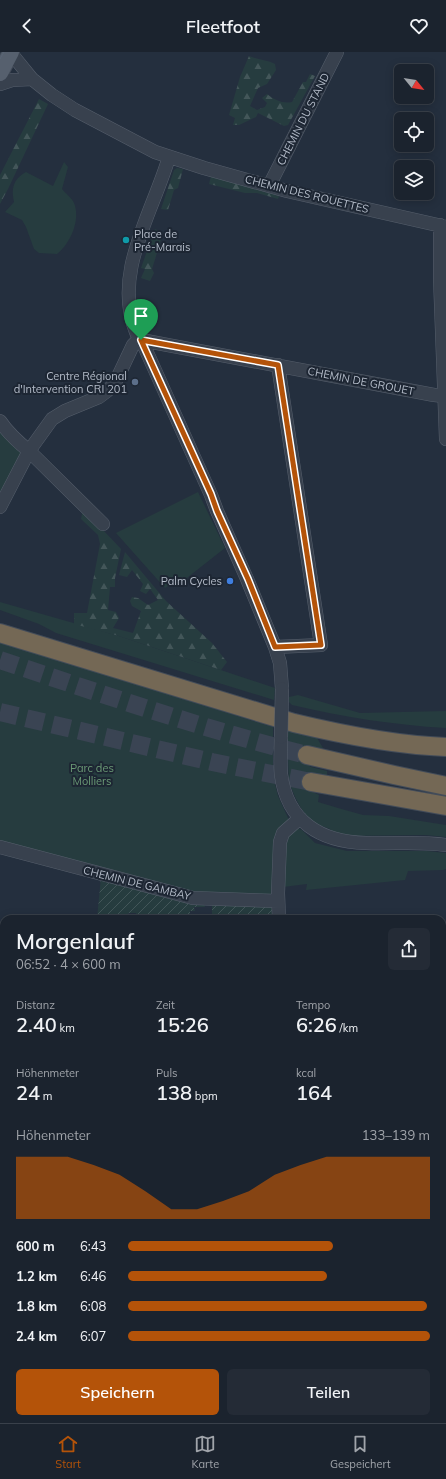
<!DOCTYPE html>
<html lang="de">
<head>
<meta charset="utf-8">
<style>
  body { margin:0; font-family:Mulish,sans-serif; background:#242b36; color:#f1f3f6; height:100vh; display:flex; flex-direction:column; font-size:15px; white-space:nowrap }
  * { box-sizing:border-box; margin:0 }
  p { font-size:13px; color:#a0a4aa }
  .icon { flex:none; width:22px; height:22px; fill:none; stroke:currentColor; stroke-width:2; stroke-linecap:round; stroke-linejoin:round }
  .map { position:relative; flex:1; overflow:hidden }
  .sheet { position:absolute; left:0px; top:863px; width:446px; height:508px; display:flex; flex-direction:column; background:#1b232e; border-radius:12px 12px 0 0; box-shadow:0 2px 10px #0003,0 0 0 1px #39404a }
  .sheet>* { flex:none }
  .needle { width:26px; rotate:120deg }
  .buttons { position:absolute; left:394px; top:12px; display:grid; gap:8px }
  .buttons a { display:grid; place-items:center; width:40px; height:40px; border-radius:6px; background:#1b232e; box-shadow:0 2px 10px #0003,0 0 0 1px #39404a; font-size:20px }
  .pin { position:absolute; display:grid; place-items:center; width:34px; height:34px; color:#fff; margin:-41px -17px; border-radius:50% 50% 50% 0; rotate:-45deg; box-shadow:0 0 4px #0007 }
  .pin .icon { rotate:45deg }
  .round { display:grid; place-items:center; flex:none; width:42px; height:42px; border-radius:6px; background:#242b36 }
  .headline { display:flex; align-items:center; justify-content:space-between; height:68px; padding:0 16px }
  h1 { font-size:22px; font-weight:600; line-height:30px }
  .figures { display:grid; grid-template-columns:repeat(3,1fr); gap:6px; height:68px; padding:4px 16px }
  .figures div { display:grid; align-content:center }
  .figures b { font-size:20px; font-weight:600 }
  .figures small { font-size:11px; font-weight:400 }
  .figures p { font-size:11px }
  .chart { height:112px; padding:8px 16px }
  .chart p { display:flex; justify-content:space-between }
  .chart svg { width:100%; height:72px; margin-top:4px; fill:#b45309; opacity:.7 }
  .cta { display:flex; gap:8px; margin-top:auto; padding:8px 16px }
  .cta a { flex:1; height:46px; border-radius:6px; background:#b45309; color:#fff; font-size:16px; font-weight:600; line-height:46px; text-align:center }
  .cta a+a { background:#242b36; color:#f1f3f6 }
  ul { padding:0 16px; list-style:none; font-size:13px }
  li { display:grid; grid-template-columns:64px 48px 1fr; align-items:center; height:30px }
  li i { height:10px; border-radius:5px; background:#b45309 }
  header { display:flex; justify-content:space-between; align-items:center; height:52px; padding:0 16px; background:#1b232e; font-size:18px; font-weight:600 }
  .dock { display:flex; justify-content:space-around; align-items:center; height:56px; border-top:1px solid #39404a; background:#1b232e; font-size:11px; color:#a0a4aa }
  .dock a { display:grid; justify-items:center; gap:2px }
  .dock .on { color:#b45309 }
  .map>svg:first-child { display:block }
</style>
</head>
<body>
<header><svg class="icon" aria-label="back" viewBox="0 0 24 24"><path d="M15 5l-7 7 7 7"/></svg>Fleetfoot<svg class="icon" aria-label="heart" viewBox="0 0 24 24"><path d="M12 20l-8-8c-3-5 5-10 8-4 3-6 11-1 8 4z"/></svg></header>
<div class="map">
<svg width="446" height="1371" viewBox="0 0 446 1371">
  <defs>
    <pattern id="forest-firs" width="22" height="20" patternUnits="userSpaceOnUse"><rect width="22" height="20" fill="#263c3f"/><path d="M5 1l3.5 6h-7zM16 11l3.5 6h-7z" fill="#435659"/></pattern>
    <pattern id="garden-furrows" width="10" height="10" patternUnits="userSpaceOnUse"><rect width="10" height="10" fill="#263c3f"/><path d="M-1 1l2-2M0 10L10 0M9 11l2-2" fill="none" stroke="#435659"/></pattern>
  </defs>
  <rect width="100%" height="100%" fill="#242f3e"/>
  <path fill="#263c3f" d="M64,110L68,115L62,137C65,141 72,146 74,151C81,168 70,192 57,202L39,201L34,197L26,175L22,168L5,160L14,150C11,137 13,127 26,120L53,134Z
    M0,374L21,398V403L0,445Z
    M198,440L225,496L183,529L177,528L165,536L116,481Z
    M0,550L119,584L275,636L274,648L56,581L39,572L0,558Z
    M0,590L273,675V716L275,732L278,744L289,768L273,844L193,843L0,791Z
    M298,643L360,661L446,659V676C394,673 343,665 292,653L289,650V645Z
    M287,677L303,683L317,686L323,696L311,697L306,712L311,715L327,719V724L307,737L319,743L318,750L338,756L363,763L389,764L446,773V785L426,783L340,784L331,780L330,777L322,774H317C304,763 297,751 291,735L289,733Z
    M297,776L302,778L315,791L347,799H427L446,801V817L443,818L408,819L405,828L306,838L307,832L283,835L285,786Z
    M442,1283L446,1284V1371H286V1367H442Z"/>
  <path fill="url(#forest-firs)" d="M249,4C258,8 267,8 275,12L276,18L267,32L258,36L250,54L257,58L265,55L267,51L262,46L267,42C274,48 283,52 292,50L303,30H306L310,22L315,24L288,73L284,74L258,61L256,65L239,73H233L235,66L229,63L240,25Z
    M39,47L48,52L8,137L0,152V123Z
    M177,116L183,117L178,136L174,138L168,158L161,157L174,118Z
    M211,124L279,144L278,147L257,141H245L209,132Z
    M155,177L163,181L152,217L154,221L150,229L141,226L145,217L141,216Z
    M83,457L121,497L115,526V535H110L108,558L116,560L119,566L113,576L133,581L141,559L132,554L130,549L132,545L138,546L148,553L158,548L150,537L146,542L140,539L143,532L132,518L127,525L119,523L125,500L166,549L212,591L227,610L221,618L119,584L74,572V561H87L100,492L98,483L81,467Z
    M286,1367H369L370,1369L367,1371H286Z"/>
  <path fill="url(#garden-furrows)" d="M101,825L203,850L205,855H194L195,859H190V867H136V861H128L131,867H97Z
    M212,850L270,851L275,860L276,867H212Z"/>
  <g fill="none" stroke-linecap="round" stroke-linejoin="round">
    <path stroke="#3a4453" stroke-width="18" stroke-dasharray="18 9" stroke-linecap="butt" d="M0,608C102,642 203,677 307,703
      M0,660L212,710L311,730"/>
    <defs>
      <path id="minor" d="M10,0L32,27L52,43L75,58L155,100L204,116L287,139L446,175
        M0,32L12,28L32,27
        M169,105C153,160 112,221 136,280C138,285 142,291 145,296L211,443L217,459L247,527L275,595L280,611L282,637
        M269,134L337,0
        M440,173V226L446,387
        M0,369C8,381 18,390 29,399L103,472
        M0,455L29,399L52,367L65,359L99,345L107,339L115,331L133,293L136,290L141,288L434,343L444,344
        M275,595L321,593L278,313
        M281,685C281,697 280,710 281,722C287,770 321,790 366,791C393,792 420,789 446,793
        M0,795L193,846L278,849
        M279,867L278,841L280,790L283,781L300,766
        M0,991L2,998L0,1014
        M0,1133L4,1134
        M442,1142L446,1141
        M0,1370L4,1371
        M279,1371L280,1367"/>
      <path id="major" d="M0,21L11,0"/>
      <path id="highway" d="M0,581L294,671C344,683 394,693 446,695
        M307,703L394,723L446,734
        M311,730L446,754"/>
    </defs>
    <use href="#minor" stroke="#565f6c" stroke-width="14"/>
    <use href="#major" stroke="#414a57" stroke-width="18"/>
    <use href="#highway" stroke="#434c59" stroke-width="20"/>
    <use href="#minor" stroke="#38414e" stroke-width="13"/>
    <use href="#major" stroke="#56606e" stroke-width="16"/>
    <use href="#highway" stroke="#746855" stroke-width="18"/>
    <path stroke="#5a6575" stroke-width="1" d="M0,7L4,0"/>
    <defs>
      <path id="minor-bridge" d="M281,685L282,637"/>
    </defs>
    <use href="#minor-bridge" stroke="#565f6c" stroke-width="14" stroke-linecap="butt"/>
    <use href="#minor-bridge" stroke="#38414e" stroke-width="13"/>
  </g>
  <g fill="none" stroke-linecap="round" stroke-linejoin="round">
    <defs>
      <path id="route" d="M141,288L278,313L321,593L275,595L248,527L217,459L211,442Z"/>
    </defs>
    <use href="#route" stroke="#fff" stroke-width="8"/>
    <use href="#route" stroke="#b45309" stroke-width="5"/>
  </g>
  <circle fill="#0f9aa8" stroke="#1d2633" stroke-width="1.5" cx="126" cy="188" r="4"/>
  <circle fill="#5c6f8a" stroke="#1d2633" stroke-width="1.5" cx="135" cy="330" r="4"/>
  <circle fill="#3f7fe0" stroke="#1d2633" stroke-width="1.5" cx="230" cy="529" r="4"/>
  <g text-anchor="middle" dominant-baseline="central" stroke-width="4" stroke-linejoin="round" paint-order="stroke">
    <g font-size="11" fill="#b4bcc9" stroke="#1d2633">
      <text transform="translate(303 67) rotate(-63)">CHEMIN DU STAND</text>
      <text transform="translate(307 142) rotate(14)">CHEMIN DES ROUETTES</text>
      <text transform="translate(361 329) rotate(11)">CHEMIN DE GROUET</text>
      <text transform="translate(137 831) rotate(14)">CHEMIN DE GAMBAY</text>
    </g>
    <g font-size="11" fill="#b4bcc9" stroke="#1d2633" text-anchor="end">
      <text x="134" y="182" text-anchor="start">Place de<tspan x="134" dy="13">Pré-Marais</tspan></text>
      <text x="127" y="324">Centre Régional<tspan x="127" dy="13">d'Intervention CRI 201</tspan></text>
      <text x="222" y="529">Palm Cycles</text>
    </g>
    <g font-size="11" fill="#6b9a76" stroke="#1d2633">
      <text x="92" y="716">Parc des<tspan x="92" dy="13">Molliers</tspan></text>
    </g>
  </g>
</svg>
<div class="buttons">
<a><svg class="needle" viewBox="-14 -14 28 28"><path d="M0-13l5 13h-10z" fill="#e53935"/><path d="M0 13l5-13h-10z" fill="#a0a4aa"/></svg></a>
<a><svg class="icon" aria-label="locate" viewBox="0 0 24 24"><circle cx="12" cy="12" r="6"/><path d="M12 2v4M12 18v4M2 12h4M18 12h4"/></svg></a>
<a><svg class="icon" aria-label="layers" viewBox="0 0 24 24"><path d="M12 4l9 5-9 5-9-5zM3 14l9 5 9-5"/></svg></a>
</div>
<div class="pin" style="left:141px;top:288px;background:#1e9e55"><svg class="icon" aria-label="arrive" viewBox="0 0 24 24"><path d="M6 21V4h12l-3 4 3 4H6"/></svg></div>
<section class="sheet">
<div class="headline"><div><h1>Morgenlauf</h1><p>06:52 · 4 × 600 m</p></div><a class="round"><svg class="icon" aria-label="share" viewBox="0 0 24 24"><path d="M12 15V3M7 8l5-5 5 5M5 13v7h14v-7"/></svg></a></div>
<div class="figures">
<div><p>Distanz</p><b>2.40<small> km</small></b></div>
<div><p>Zeit</p><b>15:26</b></div>
<div><p>Tempo</p><b>6:26<small> /km</small></b></div>
</div>
<div class="figures">
<div><p>Höhenmeter</p><b>24<small> m</small></b></div>
<div><p>Puls</p><b>138<small> bpm</small></b></div>
<div><p>kcal</p><b>164</b></div>
</div>
<div class="chart"><p><span>Höhenmeter</span>133–139 m</p>
<svg viewBox="0 0 160 44" preserveAspectRatio="none"><path d="M0 44V6L10 6L20 6L30 11L40 17L50 27L60 38L70 38L80 33L90 27L100 17L110 11L120 6L130 6L140 6L150 6L160 6V44z"/></svg>
</div>
<ul>
<li><b>600 m</b>6:43<i style="width:68%"></i></li>
<li><b>1.2 km</b>6:46<i style="width:66%"></i></li>
<li><b>1.8 km</b>6:08<i style="width:99%"></i></li>
<li><b>2.4 km</b>6:07<i style="width:100%"></i></li>
</ul>
<div class="cta"><a>Speichern</a><a>Teilen</a></div>
</section>
</div>
<nav class="dock">
<a class="on"><svg class="icon" aria-label="home" viewBox="0 0 24 24"><path d="M3 11l9-7 9 7M6 9v11h12V9"/></svg>Start</a>
<a><svg class="icon" aria-label="map" viewBox="0 0 24 24"><path d="M3 6l6-2 6 2 6-2v14l-6 2-6-2-6 2zM9 4v14M15 6v14"/></svg>Karte</a>
<a><svg class="icon" aria-label="saved" viewBox="0 0 24 24"><path d="M7 4h10v16l-5-4-5 4z"/></svg>Gespeichert</a>
</nav>
</body>
</html>
